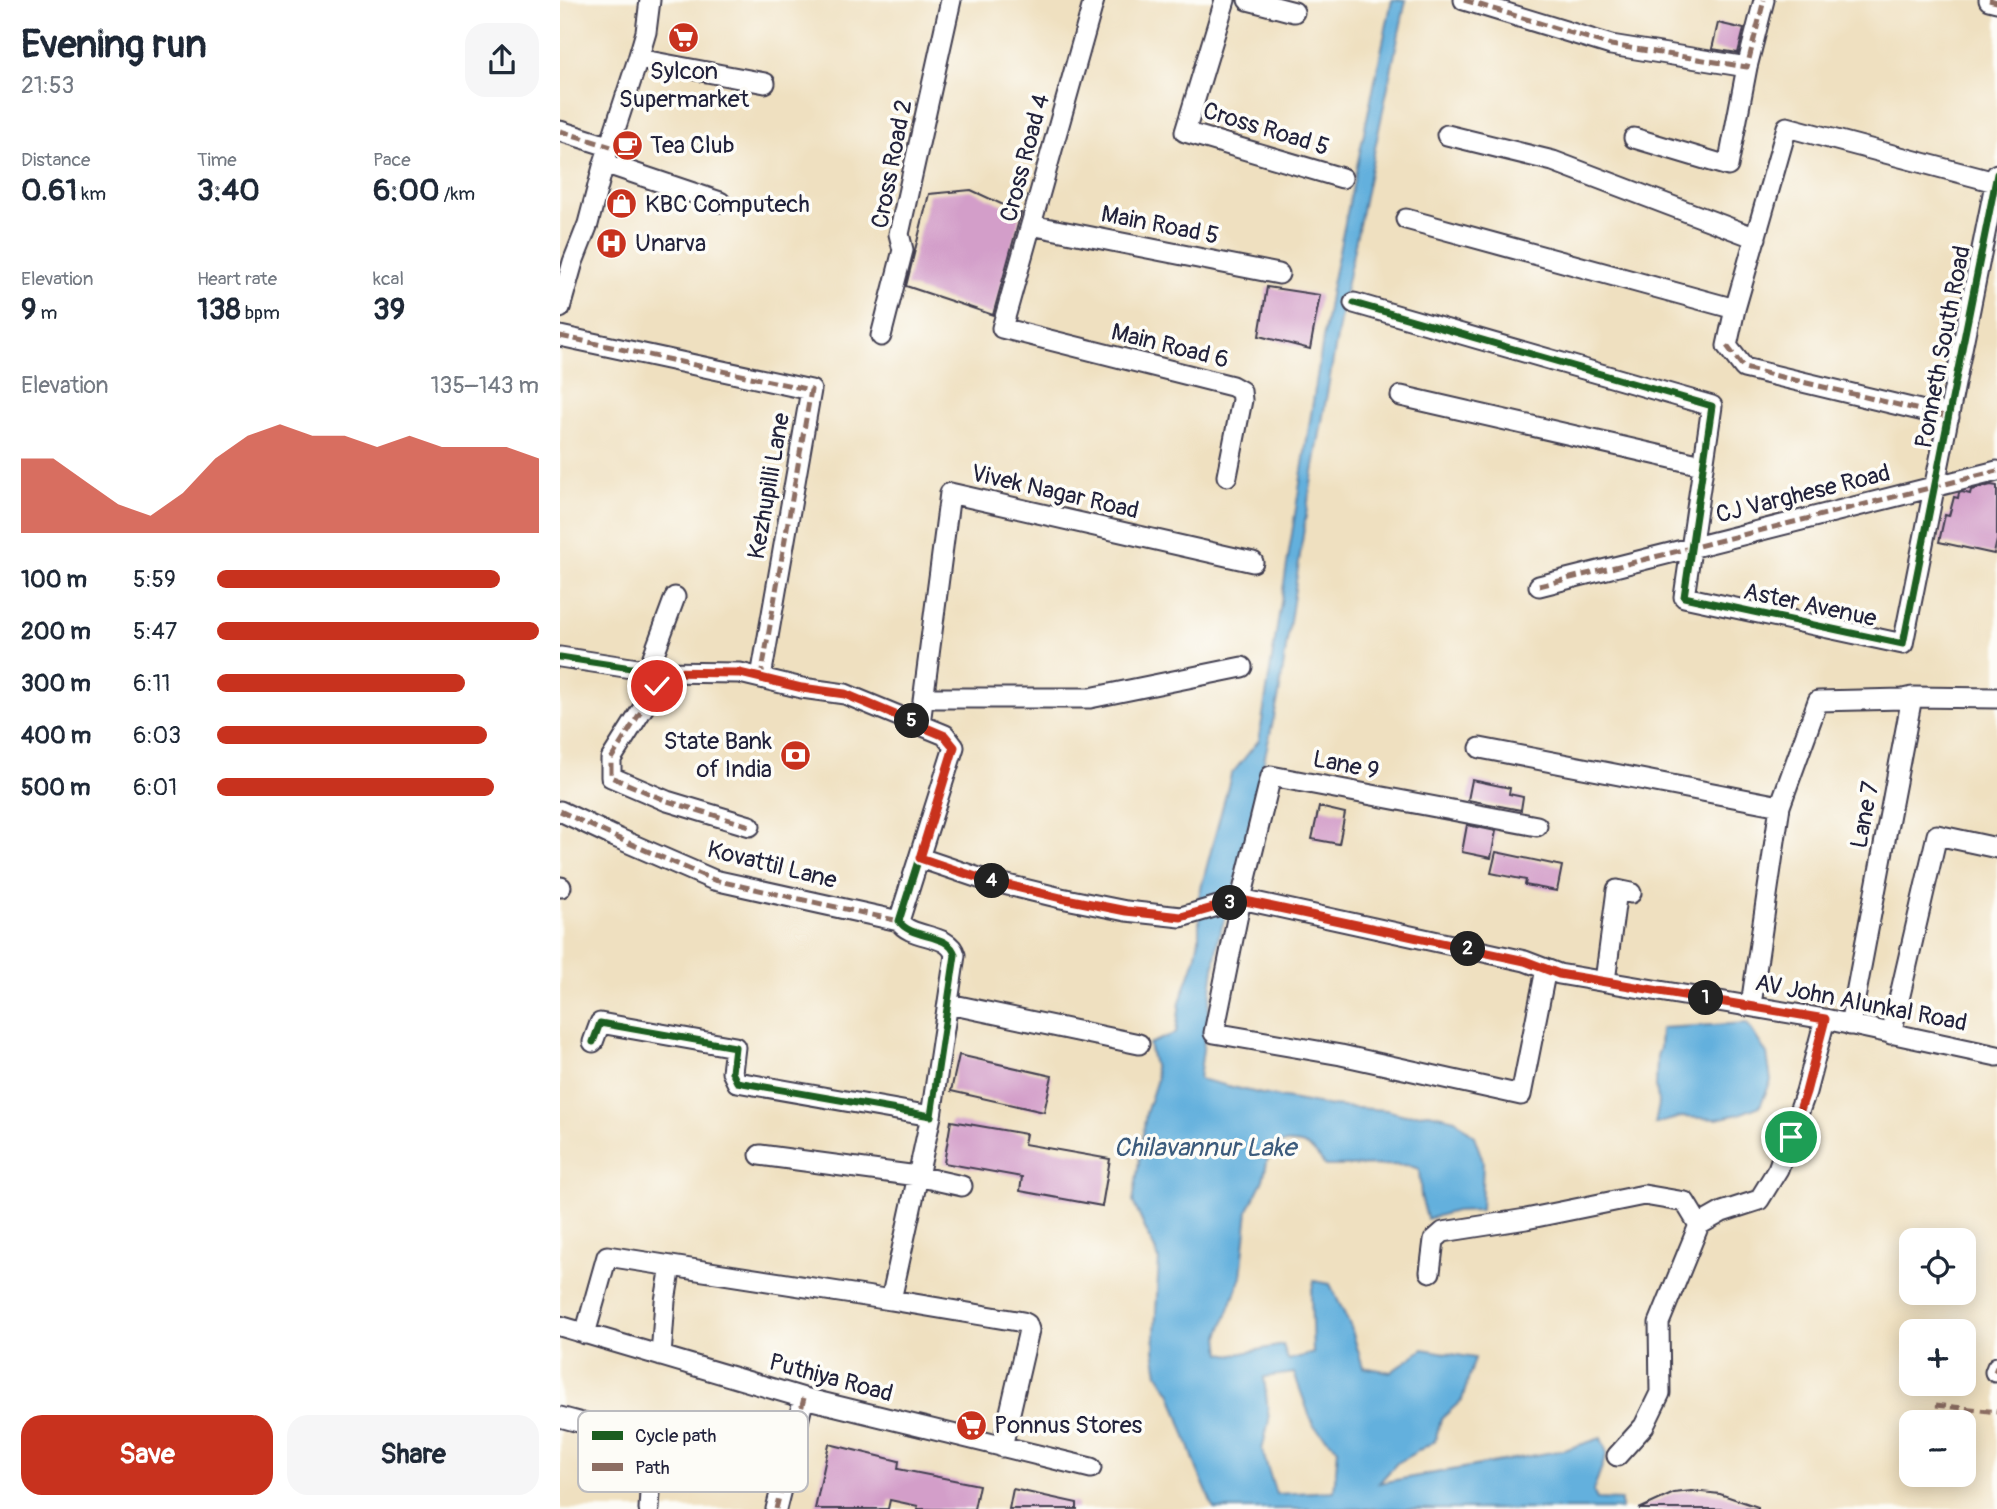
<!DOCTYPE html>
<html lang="en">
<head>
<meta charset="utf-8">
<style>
  body { margin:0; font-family:Pangolin,sans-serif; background:#f6f6f7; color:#1f2937; height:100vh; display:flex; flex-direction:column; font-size:26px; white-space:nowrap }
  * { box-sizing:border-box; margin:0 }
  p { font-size:23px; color:#747a83 }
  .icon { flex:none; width:38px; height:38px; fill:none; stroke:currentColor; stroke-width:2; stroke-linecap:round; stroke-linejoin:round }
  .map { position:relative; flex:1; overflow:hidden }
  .details { display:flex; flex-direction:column; background:#fff; width:560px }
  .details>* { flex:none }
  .buttons { position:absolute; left:1339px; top:1228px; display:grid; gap:14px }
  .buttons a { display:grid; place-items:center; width:77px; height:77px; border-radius:14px; background:#fff; box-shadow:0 4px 18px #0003; font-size:35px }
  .pin { position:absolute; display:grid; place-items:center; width:60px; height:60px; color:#fff; margin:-30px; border:4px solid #fff; border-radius:50%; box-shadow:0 2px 7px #0007 }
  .km { position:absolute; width:35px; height:35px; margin:-18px; border-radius:50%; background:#222; color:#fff; font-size:19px; line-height:35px; text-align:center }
  .round { display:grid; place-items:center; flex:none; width:74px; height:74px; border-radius:21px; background:#f6f6f7 }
  .headline { display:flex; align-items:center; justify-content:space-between; height:119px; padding:0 21px }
  h1 { font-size:38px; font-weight:800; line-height:52px }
  .metrics { display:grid; grid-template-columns:repeat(3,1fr); gap:10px; height:119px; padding:7px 21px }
  .metrics div { display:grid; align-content:center }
  .metrics b { font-size:30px; font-weight:800 }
  .metrics small { font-size:19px; font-weight:400 }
  .metrics p { font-size:19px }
  .chart { height:196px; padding:14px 21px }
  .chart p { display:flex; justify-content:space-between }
  .chart svg { width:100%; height:126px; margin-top:7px; fill:#c8321e; opacity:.7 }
  .action { display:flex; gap:14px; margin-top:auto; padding:14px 21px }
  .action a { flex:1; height:80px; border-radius:21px; background:#c8321e; color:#fff; font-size:28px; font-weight:800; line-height:80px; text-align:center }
  .action a+a { background:#f6f6f7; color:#1f2937 }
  ul { padding:0 21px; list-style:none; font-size:23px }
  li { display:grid; grid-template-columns:112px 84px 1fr; align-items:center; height:52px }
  li i { height:18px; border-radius:9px; background:#c8321e }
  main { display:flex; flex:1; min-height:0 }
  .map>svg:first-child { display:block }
</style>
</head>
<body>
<main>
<section class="details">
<div class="headline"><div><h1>Evening run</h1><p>21:53</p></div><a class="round"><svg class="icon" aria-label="share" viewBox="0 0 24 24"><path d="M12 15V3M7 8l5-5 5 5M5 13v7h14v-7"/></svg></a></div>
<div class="metrics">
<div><p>Distance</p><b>0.61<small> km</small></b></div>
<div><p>Time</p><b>3:40</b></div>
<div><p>Pace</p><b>6:00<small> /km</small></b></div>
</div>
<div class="metrics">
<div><p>Elevation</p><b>9<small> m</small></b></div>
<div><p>Heart rate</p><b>138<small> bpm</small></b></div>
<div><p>kcal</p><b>39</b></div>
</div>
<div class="chart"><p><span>Elevation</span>135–143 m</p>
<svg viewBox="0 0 160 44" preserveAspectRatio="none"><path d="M0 44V18L10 18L20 26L30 34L40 38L50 30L60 18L70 10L80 6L90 10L100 10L110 14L120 10L130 14L140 14L150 14L160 18V44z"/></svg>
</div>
<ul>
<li><b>100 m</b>5:59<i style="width:88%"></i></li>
<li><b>200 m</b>5:47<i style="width:100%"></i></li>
<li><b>300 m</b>6:11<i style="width:77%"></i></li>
<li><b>400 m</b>6:03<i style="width:84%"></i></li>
<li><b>500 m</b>6:01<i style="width:86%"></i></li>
</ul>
<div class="action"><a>Save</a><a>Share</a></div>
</section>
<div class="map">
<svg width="1437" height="1509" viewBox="0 0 1437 1509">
  <rect width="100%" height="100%" fill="#fdfcf7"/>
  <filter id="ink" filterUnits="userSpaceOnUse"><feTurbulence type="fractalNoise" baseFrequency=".0143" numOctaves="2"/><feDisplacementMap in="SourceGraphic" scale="14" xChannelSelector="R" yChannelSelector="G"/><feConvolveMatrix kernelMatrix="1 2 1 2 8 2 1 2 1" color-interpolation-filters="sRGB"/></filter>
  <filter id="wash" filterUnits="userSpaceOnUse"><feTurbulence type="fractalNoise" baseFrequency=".00686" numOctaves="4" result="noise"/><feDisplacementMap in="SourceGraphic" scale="28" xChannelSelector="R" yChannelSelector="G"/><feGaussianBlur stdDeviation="1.57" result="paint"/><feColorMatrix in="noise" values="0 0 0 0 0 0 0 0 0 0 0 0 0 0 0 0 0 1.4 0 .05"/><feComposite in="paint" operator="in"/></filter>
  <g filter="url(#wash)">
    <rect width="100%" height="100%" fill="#efe0c0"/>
    <path fill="#64b0dd" stroke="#43698c" stroke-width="2" fill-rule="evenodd" d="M832,0H846L785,292L749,495L719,695L675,887L658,939L639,1079L702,1094L769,1106L826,1110L845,1115L869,1113L895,1119L914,1136L923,1161L921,1210L895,1211L867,1219L861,1196L859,1169L847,1165L765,1166C749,1141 739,1141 711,1144L703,1180L688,1210L681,1277L659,1336L661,1353L673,1355L723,1345L728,1360L753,1353L751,1294L754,1281L770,1284L791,1327L803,1367L831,1372L863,1349L915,1358L902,1400L881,1419L875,1441L837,1463L819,1483L1004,1450L1041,1438L1047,1453L1033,1491L1037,1499L1061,1500V1509H654L637,1469L611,1394L598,1374L594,1350L599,1259L573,1202L586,1113L597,1079L589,1044L616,1033L620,1002L635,959L639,939V896L671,775L699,740L771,289ZM734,1373L753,1425L778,1449L774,1491L716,1494L702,1450L709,1420L704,1377Z
      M1187,1023L1207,1054L1211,1081L1200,1106L1179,1114L1157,1119L1121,1117L1095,1124L1099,1104L1096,1088L1097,1056L1100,1048L1101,1028Z"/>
    <g id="blocks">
      <path fill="#d39ec9" d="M1158,23L1184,29L1178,53L1152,49Z
        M411,190L461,213L433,315L346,286L369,194Z
        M707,287L760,295L750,349L699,336Z
        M1431,485L1437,486V540L1434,554L1379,542L1385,515L1389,516L1394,497L1398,498L1399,493L1402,492L1410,494L1411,490Z
        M912,780L950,788L949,794L963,797L961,810L908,800Z
        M759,807L785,813L779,844L752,839Z
        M907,825L936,831L931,858L902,852Z
        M936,852L1002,866L997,891L965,885L966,880L931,873Z
        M399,1055L492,1076L484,1112L391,1091Z
        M391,1121L466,1134L464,1144L550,1159L542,1206L460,1191L462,1177L384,1163Z
        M269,1444L339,1461L338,1469L419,1485L414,1509H357L358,1506L330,1500L328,1509H255Z
        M453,1489L517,1503V1509H449Z
        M1132,1491L1160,1494L1198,1507V1509H1079L1114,1493Z"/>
    </g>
  </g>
  <g filter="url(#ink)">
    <use href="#blocks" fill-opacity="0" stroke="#413e4f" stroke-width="2"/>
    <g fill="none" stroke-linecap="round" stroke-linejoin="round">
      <defs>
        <path id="minor" d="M534,0L442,328L672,386L681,391L682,400L667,476
          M665,0L625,132L782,178
          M688,0L734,12
          M904,0L1051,45L1187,67L1204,0
          M1429,0L1437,2
          M78,59L205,83
          M0,131L51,147
          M887,135L993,161L1196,238
          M1074,138L1168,166L1187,67
          M44,163L160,202
          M846,219L1175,309
          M471,225L719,274
          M794,303L1152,406L1124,597L1343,644L1437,174
          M0,308L13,262L28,224L44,163L78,59L86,32L90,0
          M0,336L251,390L201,677
          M321,336L343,250L339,234L391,0
          M841,396L1142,465
          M1389,417L1184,368L1167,346L1175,309L1227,127L1435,182
          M979,586L1437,471
          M0,657L97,672L180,673L242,688L285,694L385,735L394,747L339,921C351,940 389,932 395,955L371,1116L177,1082L172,1072L175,1047L40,1023L33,1042
          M88,670L115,597
          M97,672V686L51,759V777L107,801L190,826
          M364,698H530L682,667
          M360,724L390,493L693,562
          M920,748L1220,806L1191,1005
          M1220,806L1258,701L1343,699L1352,697
          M0,811L55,837L154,880L339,921
          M977,826L711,776L681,899L654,1033L781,1055L961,1095L986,969
          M360,858L419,878L501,898L566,911L621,917L681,899L965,961L999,974L1265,1019L1437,1056
          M0,887H1
          M1045,981L1057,890L1071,893
          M389,1004L579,1044
          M1290,1025L1352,697L1437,698
          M1331,1034L1377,835L1437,848
          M371,1116L331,1300L463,1322L467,1324L469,1330L442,1447
          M200,1155L357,1176L402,1186
          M870,1272L874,1240L883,1232L966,1219L1084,1195L1125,1202L1139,1225
          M0,1326L244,1398L531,1468
          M25,1334L47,1256L331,1300
          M101,1356L105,1301L111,1266
          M1435,1372L1437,1367
          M0,1417L93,1442L89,1509
          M1057,1456L1084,1426L1100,1393L1099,1323L1139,1225L1162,1212L1199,1200L1218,1169L1246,1092L1265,1019
          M216,1509L244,1398"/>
      </defs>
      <use href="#minor" stroke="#413e4f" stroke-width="23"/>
      <use href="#minor" stroke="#fff" stroke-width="19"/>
      <path stroke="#8d6e63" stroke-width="5" stroke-dasharray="10 5" stroke-linecap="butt" d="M904,0L1051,45L1187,67L1204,0
        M1429,0L1437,2
        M0,131L51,147
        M0,336L251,390L201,677
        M1167,346L1184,368L1389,417
        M979,586L1437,471
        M97,672V686L51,759V777L107,801L190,826
        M0,811L55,837L154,880L339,921
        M1435,1372L1437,1367
        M1376,1405L1437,1412
        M216,1509L244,1398"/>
      <defs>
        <path id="cycleway" d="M794,303L1152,406L1124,597L1343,644L1437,174
          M0,657L97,672L180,673L242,688L285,694L385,735L394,747L339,921C351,940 389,932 395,955L371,1116L177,1082L172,1072L175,1047L40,1023L33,1042"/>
      </defs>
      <use href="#cycleway" stroke="#fdfcf7" stroke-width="11"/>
      <use href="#cycleway" stroke="#1b5e20" stroke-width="7"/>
    </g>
  </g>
  <g fill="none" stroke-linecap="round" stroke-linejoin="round" filter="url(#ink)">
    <defs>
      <path id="route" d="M97,686V672L180,673L242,688L285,694L385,736L394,747L360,858L419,878L501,898L566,911L621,917L681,900L965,961L999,974L1265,1019L1246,1092L1231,1137"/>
    </defs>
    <use href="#route" stroke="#fff" stroke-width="14"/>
    <use href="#route" stroke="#c8321e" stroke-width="9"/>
  </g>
  <defs>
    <symbol id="supermarket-disc" viewBox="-11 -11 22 22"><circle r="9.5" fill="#c8321e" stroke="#fdfcf7"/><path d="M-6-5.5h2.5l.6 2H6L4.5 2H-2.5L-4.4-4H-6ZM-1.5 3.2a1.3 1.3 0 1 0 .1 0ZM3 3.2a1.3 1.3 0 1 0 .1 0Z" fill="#fff"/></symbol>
    <symbol id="cafe-disc" viewBox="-11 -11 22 22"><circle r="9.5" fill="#c8321e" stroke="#fdfcf7"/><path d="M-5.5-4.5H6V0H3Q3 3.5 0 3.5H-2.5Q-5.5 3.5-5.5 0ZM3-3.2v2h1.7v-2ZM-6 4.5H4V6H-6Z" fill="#fff"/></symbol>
    <symbol id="shop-disc" viewBox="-11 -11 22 22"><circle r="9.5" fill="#c8321e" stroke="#fdfcf7"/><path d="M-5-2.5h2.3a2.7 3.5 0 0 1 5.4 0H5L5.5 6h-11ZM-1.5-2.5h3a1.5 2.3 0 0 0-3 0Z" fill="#fff"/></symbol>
    <symbol id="hospital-disc" viewBox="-11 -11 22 22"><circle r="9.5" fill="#c8321e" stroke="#fdfcf7"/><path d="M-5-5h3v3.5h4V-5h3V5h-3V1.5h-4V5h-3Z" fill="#fff"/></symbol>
    <symbol id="bank-disc" viewBox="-11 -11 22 22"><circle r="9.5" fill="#c8321e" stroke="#fdfcf7"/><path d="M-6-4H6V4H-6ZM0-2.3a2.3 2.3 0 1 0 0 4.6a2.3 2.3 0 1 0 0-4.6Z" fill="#fff"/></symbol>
  </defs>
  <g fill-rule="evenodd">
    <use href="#supermarket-disc" x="106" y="20" width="35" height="35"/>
    <use href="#cafe-disc" x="50" y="128" width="35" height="35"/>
    <use href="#shop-disc" x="44" y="186" width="35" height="35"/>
    <use href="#hospital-disc" x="34" y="226" width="35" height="35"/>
    <use href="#bank-disc" x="218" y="738" width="35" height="35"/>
    <use href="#supermarket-disc" x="394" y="1408" width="35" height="35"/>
  </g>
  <g text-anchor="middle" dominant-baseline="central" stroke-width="7" stroke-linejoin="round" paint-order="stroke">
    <g font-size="24" fill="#22223b" stroke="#fdfcf7" text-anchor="start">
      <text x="124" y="71" text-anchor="middle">Sylcon<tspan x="124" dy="28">Supermarket</tspan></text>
      <text x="90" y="145">Tea Club</text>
      <text x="85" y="204">KBC Computech</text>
      <text x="75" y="243">Unarva</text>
      <text x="212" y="741" text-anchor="end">State Bank<tspan x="212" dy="28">of India</tspan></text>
      <text x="434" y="1425">Ponnus Stores</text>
    </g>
    <g font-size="24" fill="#22223b" stroke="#fdfcf7">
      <text transform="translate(706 129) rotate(17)">Cross Road 5</text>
      <text transform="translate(465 158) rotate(-75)">Cross Road 4</text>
      <text transform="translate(332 164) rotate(-79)">Cross Road 2</text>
      <text transform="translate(600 225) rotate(11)">Main Road 5</text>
      <text transform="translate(610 346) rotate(14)">Main Road 6</text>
      <text transform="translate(1383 347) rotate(-79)">Ponneth South Road</text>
      <text transform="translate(209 486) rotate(-80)">Kezhupilli Lane</text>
      <text transform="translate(495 492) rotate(13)">Vivek Nagar Road</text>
      <text transform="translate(1243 494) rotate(-14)">CJ Varghese Road</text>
      <text transform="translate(1250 605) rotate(12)">Aster Avenue</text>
      <text transform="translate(786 765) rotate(11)">Lane 9</text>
      <text transform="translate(1305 815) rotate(-79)">Lane 7</text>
      <text transform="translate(212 865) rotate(14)">Kovattil Lane</text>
      <text transform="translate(1301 1003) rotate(11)">AV John Alunkal Road</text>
      <text transform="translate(271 1378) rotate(15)">Puthiya Road</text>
    </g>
    <g font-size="26" font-style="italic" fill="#3c5b7c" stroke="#fdfcf7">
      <text x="645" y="1148">Chilavannur Lake</text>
    </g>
  </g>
  <rect x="18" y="1411" width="230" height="81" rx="10" fill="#fdfcf7" stroke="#bbbbbf" stroke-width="2"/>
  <rect x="32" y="1431" width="31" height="9" fill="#1b5e20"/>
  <rect x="32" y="1463" width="31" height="8" fill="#8d6e63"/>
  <g font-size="19" fill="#22223b">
    <text x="75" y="1442">Cycle path</text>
    <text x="75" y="1474">Path</text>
  </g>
</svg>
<div class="buttons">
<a><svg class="icon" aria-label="locate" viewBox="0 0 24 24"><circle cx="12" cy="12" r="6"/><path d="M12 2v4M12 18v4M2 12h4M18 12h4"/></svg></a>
<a>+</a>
<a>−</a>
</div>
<div class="pin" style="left:1231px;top:1137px;background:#1e9e55"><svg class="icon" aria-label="arrive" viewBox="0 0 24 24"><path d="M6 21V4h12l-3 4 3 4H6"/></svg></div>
<div class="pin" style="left:97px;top:686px;background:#d93025"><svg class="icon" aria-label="check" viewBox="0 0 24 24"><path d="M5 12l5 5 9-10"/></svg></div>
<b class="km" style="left:1146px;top:998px">1</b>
<b class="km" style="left:908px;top:949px">2</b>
<b class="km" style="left:670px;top:903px">3</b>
<b class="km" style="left:432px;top:881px">4</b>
<b class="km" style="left:352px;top:721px">5</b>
</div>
</main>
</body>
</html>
